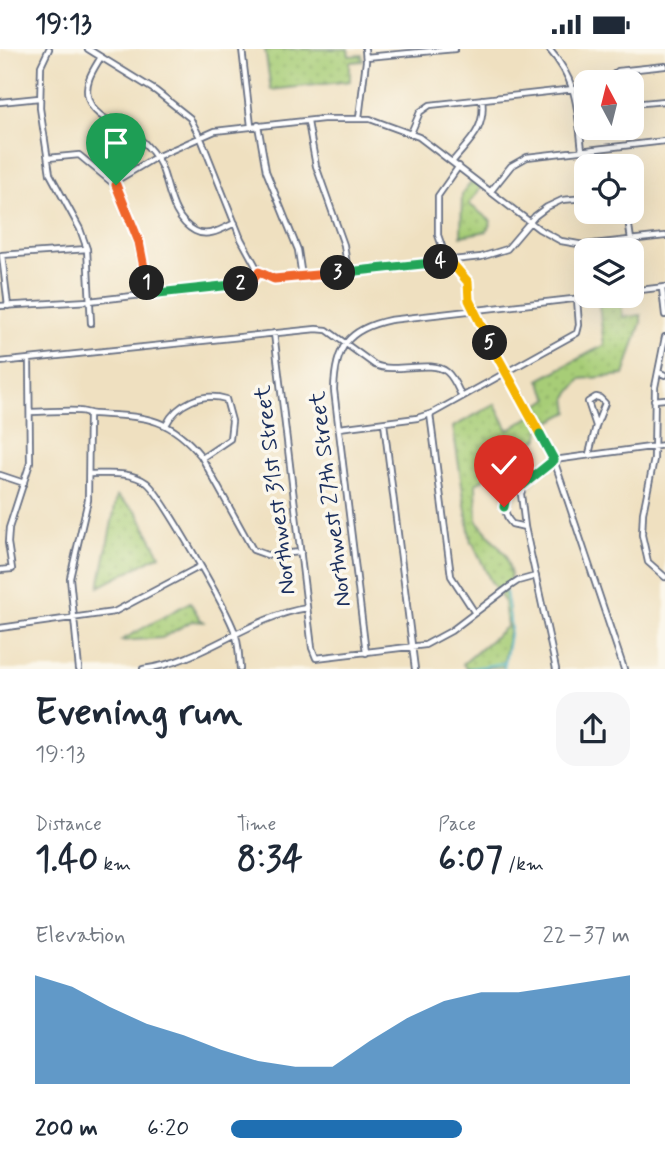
<!DOCTYPE html>
<html lang="en">
<head>
<meta charset="utf-8">
<style>
  body { margin:0; font-family:Mynerve,sans-serif; background:#f6f6f7; color:#1f2937; height:100vh; display:flex; flex-direction:column; font-size:26px; white-space:nowrap }
  * { box-sizing:border-box; margin:0 }
  p { font-size:23px; color:#747a83 }
  .icon { flex:none; width:38px; height:38px; fill:none; stroke:currentColor; stroke-width:2; stroke-linecap:round; stroke-linejoin:round }
  .map { position:relative; height:620px; overflow:hidden }
  .panel { display:flex; flex-direction:column; background:#fff; flex:1 }
  .panel>* { flex:none }
  .needle { width:46px; rotate:353deg }
  .tools { position:absolute; left:574px; top:21px; display:grid; gap:14px }
  .tools a { display:grid; place-items:center; width:70px; height:70px; border-radius:14px; background:#fff; box-shadow:0 7px 28px #0002; font-size:35px }
  .pin { position:absolute; display:grid; place-items:center; width:60px; height:60px; color:#fff; margin:-72px -30px; border-radius:50% 50% 50% 0; rotate:-45deg; box-shadow:0 0 7px #0007 }
  .pin .icon { rotate:45deg }
  .km { position:absolute; width:35px; height:35px; margin:-18px; border-radius:50%; background:#222; color:#fff; font-size:19px; line-height:35px; text-align:center }
  .round { display:grid; place-items:center; flex:none; width:74px; height:74px; border-radius:21px; background:#f6f6f7 }
  .overview { display:flex; align-items:center; justify-content:space-between; height:119px; padding:0 35px }
  h1 { font-size:38px; font-weight:700; line-height:52px }
  .metrics { display:grid; grid-template-columns:repeat(3,1fr); gap:10px; height:119px; padding:7px 35px }
  .metrics div { display:grid; align-content:center }
  .metrics b { font-size:35px; font-weight:700 }
  .metrics small { font-size:19px; font-weight:400 }
  .metrics p { font-size:19px }
  .chart { height:196px; padding:14px 35px }
  .chart p { display:flex; justify-content:space-between }
  .chart svg { width:100%; height:126px; margin-top:7px; fill:#1f6fb2; opacity:.7 }
  ul { padding:0 35px; list-style:none; font-size:23px }
  li { display:grid; grid-template-columns:112px 84px 1fr; align-items:center; height:52px }
  li i { height:18px; border-radius:9px; background:#1f6fb2 }
  .status { display:flex; justify-content:space-between; align-items:center; height:49px; padding:0 35px; background:#fff; direction:ltr }
  .status svg { height:19px; fill:currentColor }
  .map>svg:first-child { display:block }
</style>
</head>
<body>
<div class="status"><b>19:13</b><svg viewBox="0 0 49 12"><path d="M0 12V9h3v3zM5 12V6h3v6zM10 12V3h3v9zM15 12V0h3v12zM26 1h20v11H26zM47 4h2v5h-2z"/></svg></div>
<div class="map">
<svg width="665" height="620" viewBox="0 0 665 620">
  <defs>
    <pattern id="park-dots" width="8" height="8" patternUnits="userSpaceOnUse" patternTransform="scale(1.75)"><rect width="8" height="8" fill="#a7cd77"/><path d="M2 2h.1M6 6h.1" fill="none" stroke="#8fb069" stroke-width="1.8" stroke-linecap="round"/></pattern>
  </defs>
  <rect width="100%" height="100%" fill="#fbf7ec"/>
  <filter id="ink" filterUnits="userSpaceOnUse"><feTurbulence type="fractalNoise" baseFrequency=".0143" numOctaves="2"/><feDisplacementMap in="SourceGraphic" scale="14" xChannelSelector="R" yChannelSelector="G"/><feConvolveMatrix kernelMatrix="1 2 1 2 8 2 1 2 1" color-interpolation-filters="sRGB"/></filter>
  <filter id="wash" filterUnits="userSpaceOnUse"><feTurbulence type="fractalNoise" baseFrequency=".00686" numOctaves="4" result="noise"/><feDisplacementMap in="SourceGraphic" scale="28" xChannelSelector="R" yChannelSelector="G"/><feGaussianBlur stdDeviation="1.57" result="paint"/><feColorMatrix in="noise" values="0 0 0 0 0 0 0 0 0 0 0 0 0 0 0 0 0 1.4 0 .05"/><feComposite in="paint" operator="in"/></filter>
  <g filter="url(#wash)">
    <rect width="100%" height="100%" fill="#efe0c0"/>
    <path fill="url(#park-dots)" stroke="#617e6a" stroke-width="2" d="M265,0H348L349,7L362,6L363,12L350,13V32L271,41Z
      M473,131L481,138L469,155L491,172L487,182L461,187L462,145Z
      M620,247L623,268L641,266V273L624,326L581,330L567,348L569,363L540,378L539,389L476,435L477,472L506,506L511,526L510,527V534L503,539C515,565 508,592 503,618L466,619L463,615L507,577L504,552L490,531L473,494H471L453,378L495,355L508,381L533,366L531,362L549,349L539,331L604,296L598,248Z
      M117,447L137,463L160,506L99,538Z
      M190,553L200,570L205,573L192,572L162,589L120,592Z"/>
    <g fill="none" stroke-linecap="round" stroke-linejoin="round">
      <path stroke="#4db6cb" stroke-width="2" d="M467,620L504,614
        M504,620L511,579L506,543"/>
    </g>
  </g>
  <g filter="url(#ink)">
    <g fill="none" stroke-linecap="round" stroke-linejoin="round">
      <defs>
        <path id="street" d="M49,0L41,17L40,59L50,125L80,180L87,200L91,274
          M88,0L156,42L190,69L202,92L241,190L259,223
          M242,0L251,77
          M549,0C578,33 577,59 582,101
          M101,8C94,20 84,33 88,48C93,71 122,75 137,87C146,95 156,106 161,117C170,139 171,169 195,182C208,189 222,180 235,174
          M366,8L455,0
          M613,33V26L618,22L665,17
          M0,53L39,49
          M632,55L665,52
          M359,69L366,12L365,0
          M308,73L316,117L344,196L348,223
          M258,76L266,122L298,201L302,228
          M411,84L420,63L430,56L574,40
          M48,109L79,106L115,136L139,193L149,245
          M453,112C470,91 486,80 482,50
          M459,117L438,147V186L444,203L468,233L469,251L478,271L554,411L624,620
          M114,133L156,108L215,82L323,70H370L419,88L539,180L561,192L584,196L665,187
          M491,142L511,117L527,108L665,92
          M627,163L631,191
          M259,223L274,230L481,208L507,200L535,167L547,158L562,151L586,149
          M662,239L665,266
          M632,242L665,238
          M0,257L89,252L239,235L251,233L259,223
          M8,257L2,206L87,200
          M274,284L312,599L316,609L425,596L451,582L509,538L518,532L536,527
          M665,288L655,338L654,410L643,464L642,486L648,513L665,528
          M0,313L316,280L327,281L375,316C396,325 431,310 447,323C454,329 458,340 462,348
          M658,323L665,326
          M596,348L600,349L605,354L596,377L588,353Z
          M654,351L665,350
          M30,363C47,363 63,361 79,362C85,362 89,365 95,365C142,368 168,366 201,407L253,501L267,506L301,503
          M430,365L451,527L475,564
          M384,374L415,620
          M166,376C177,354 202,343 226,350L232,372L230,390L202,409
          M339,379L417,369L433,364L577,284L579,276L577,250
          M589,405L596,377
          M90,425C108,425 131,422 147,434C162,446 231,567 236,587C239,598 239,609 240,620
          M0,426L24,434
          M523,437L521,445L525,478L556,620
          M525,478L512,475L508,470L504,458L506,447L512,440L523,436L554,411L665,396
          M0,521L12,520L8,494L9,479L30,414L29,310
          M0,579L114,563L199,518
          M366,604L334,341C335,299 347,280 390,271L599,247
          M79,620L70,529L88,451L89,364
          M143,620C203,613 248,568 307,559"/>
      </defs>
      <use href="#street" stroke="#656d80" stroke-width="8"/>
      <use href="#street" stroke="#fff" stroke-width="4.5"/>
    </g>
  </g>
  <g fill="none" stroke-linecap="round" stroke-linejoin="round" filter="url(#ink)">
    <defs>
      <path id="split-1" d="M116,136L139,193L147,234"/>
      <path id="split-2" d="M147,234L149,245L241,235"/>
      <path id="split-3" d="M241,235L251,233L259,223L274,230L338,224"/>
      <path id="split-4" d="M338,224L441,213"/>
      <path id="split-5" d="M441,213L450,212L468,233L469,251L490,294"/>
      <path id="split-6" d="M490,294L540,385"/>
      <path id="split-7" d="M504,458L506,447L512,440L523,436L554,411L540,385"/>
    </defs>
    <use href="#split-1" stroke="#fff" stroke-width="14"/>
    <use href="#split-2" stroke="#fff" stroke-width="14"/>
    <use href="#split-3" stroke="#fff" stroke-width="14"/>
    <use href="#split-4" stroke="#fff" stroke-width="14"/>
    <use href="#split-5" stroke="#fff" stroke-width="14"/>
    <use href="#split-6" stroke="#fff" stroke-width="14"/>
    <use href="#split-7" stroke="#fff" stroke-width="14"/>
    <use href="#split-1" stroke="#f0652b" stroke-width="9"/>
    <use href="#split-2" stroke="#22a559" stroke-width="9"/>
    <use href="#split-3" stroke="#f0652b" stroke-width="9"/>
    <use href="#split-4" stroke="#22a559" stroke-width="9"/>
    <use href="#split-5" stroke="#f5b400" stroke-width="9"/>
    <use href="#split-6" stroke="#f5b400" stroke-width="9"/>
    <use href="#split-7" stroke="#22a559" stroke-width="9"/>
  </g>
  <g text-anchor="middle" dominant-baseline="central" stroke-width="7" stroke-linejoin="round" paint-order="stroke">
    <g font-size="23" fill="#1b2f5e" stroke="#fbf7ec">
      <text transform="translate(276 441) rotate(-97)">Northwest 31st Street</text>
      <text transform="translate(331 450) rotate(-97)">Northwest 27th Street</text>
    </g>
  </g>
</svg>
<div class="tools">
<a><svg class="needle" viewBox="-14 -14 28 28"><path d="M0-13l5 13h-10z" fill="#e53935"/><path d="M0 13l5-13h-10z" fill="#747a83"/></svg></a>
<a><svg class="icon" aria-label="locate" viewBox="0 0 24 24"><circle cx="12" cy="12" r="6"/><path d="M12 2v4M12 18v4M2 12h4M18 12h4"/></svg></a>
<a><svg class="icon" aria-label="layers" viewBox="0 0 24 24"><path d="M12 4l9 5-9 5-9-5zM3 14l9 5 9-5"/></svg></a>
</div>
<div class="pin" style="left:116px;top:136px;background:#1e9e55"><svg class="icon" aria-label="arrive" viewBox="0 0 24 24"><path d="M6 21V4h12l-3 4 3 4H6"/></svg></div>
<div class="pin" style="left:504px;top:458px;background:#d93025"><svg class="icon" aria-label="check" viewBox="0 0 24 24"><path d="M5 12l5 5 9-10"/></svg></div>
<b class="km" style="left:147px;top:234px">1</b>
<b class="km" style="left:241px;top:235px">2</b>
<b class="km" style="left:338px;top:224px">3</b>
<b class="km" style="left:441px;top:213px">4</b>
<b class="km" style="left:490px;top:294px">5</b>
</div>
<section class="panel">
<div class="overview"><div><h1>Evening run</h1><p>19:13</p></div><a class="round"><svg class="icon" aria-label="share" viewBox="0 0 24 24"><path d="M12 15V3M7 8l5-5 5 5M5 13v7h14v-7"/></svg></a></div>
<div class="metrics">
<div><p>Distance</p><b>1.40<small> km</small></b></div>
<div><p>Time</p><b>8:34</b></div>
<div><p>Pace</p><b>6:07<small> /km</small></b></div>
</div>
<div class="chart"><p><span>Elevation</span>22–37 m</p>
<svg viewBox="0 0 160 44" preserveAspectRatio="none"><path d="M0 44V6L10 10L20 17L30 23L40 27L50 32L60 36L70 38L80 38L90 29L100 21L110 15L120 12L130 12L140 10L150 8L160 6V44z"/></svg>
</div>
<ul>
<li><b>200 m</b>6:20<i style="width:58%"></i></li>
</ul>
</section>
</body>
</html>
